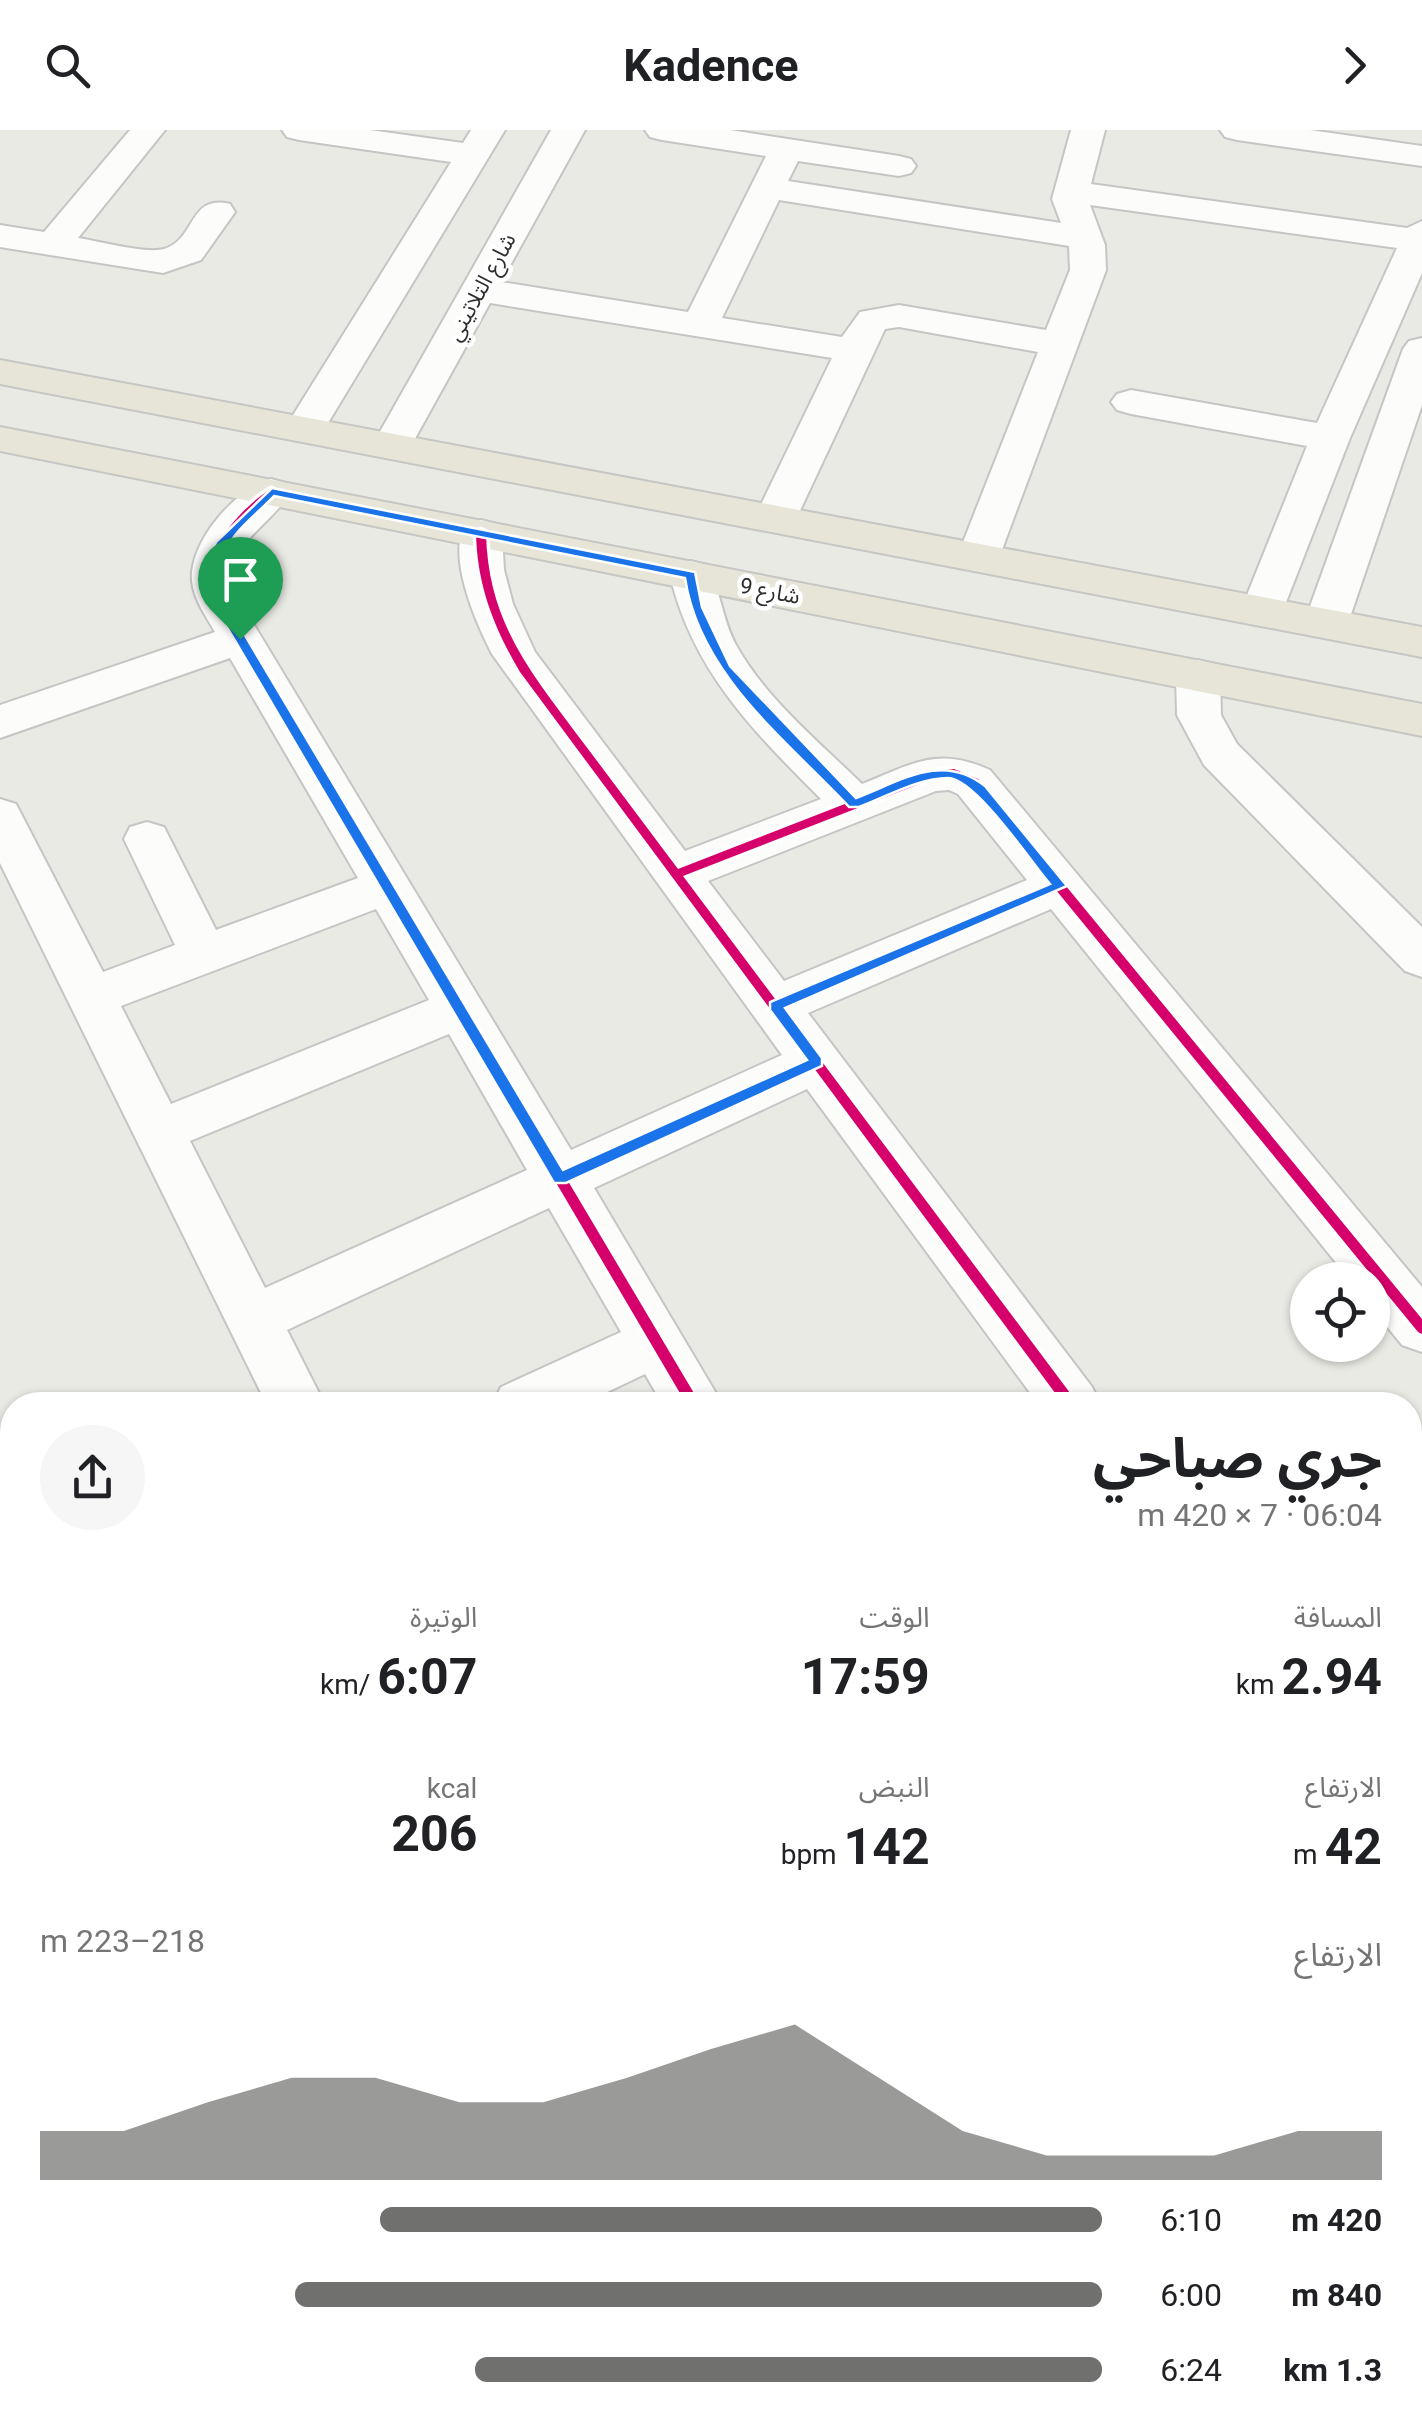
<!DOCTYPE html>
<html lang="ar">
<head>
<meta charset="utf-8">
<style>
  body { margin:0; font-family:Roboto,"Noto Sans Arabic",sans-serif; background:#f6f6f6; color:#202124; direction:rtl; height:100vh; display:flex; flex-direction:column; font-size:38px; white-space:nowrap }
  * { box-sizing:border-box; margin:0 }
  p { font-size:32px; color:#757577 }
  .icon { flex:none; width:55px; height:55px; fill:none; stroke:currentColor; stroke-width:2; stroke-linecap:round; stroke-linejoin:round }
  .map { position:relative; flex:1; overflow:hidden; direction:ltr }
  .details { position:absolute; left:0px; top:1262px; width:1422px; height:1038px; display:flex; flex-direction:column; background:#fff; border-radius:40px 40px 0 0; box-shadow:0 2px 8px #0004; direction:rtl }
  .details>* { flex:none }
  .buttons { position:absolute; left:1290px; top:1132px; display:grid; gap:20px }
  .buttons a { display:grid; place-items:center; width:100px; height:100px; border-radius:50%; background:#fff; box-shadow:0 2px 8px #0004; font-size:50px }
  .pin { position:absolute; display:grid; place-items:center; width:85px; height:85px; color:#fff; margin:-102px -42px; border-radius:50% 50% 50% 0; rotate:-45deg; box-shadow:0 0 10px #0007 }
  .pin .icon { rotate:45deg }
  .round { display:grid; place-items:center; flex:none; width:105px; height:105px; border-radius:52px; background:#f6f6f6 }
  .overview { display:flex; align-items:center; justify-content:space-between; height:170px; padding:0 40px }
  h1 { font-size:55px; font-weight:700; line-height:75px }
  .figures { display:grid; grid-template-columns:repeat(3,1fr); gap:15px; height:170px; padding:10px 40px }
  .figures div { display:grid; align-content:center }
  .figures b { font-size:50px; font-weight:700 }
  .figures small { font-size:28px; font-weight:400 }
  .figures p { font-size:28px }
  .chart { height:280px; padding:20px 40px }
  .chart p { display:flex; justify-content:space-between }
  .chart svg { width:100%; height:180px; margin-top:10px; fill:#70706e; opacity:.7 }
  ul { padding:0 40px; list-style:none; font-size:32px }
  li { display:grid; grid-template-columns:160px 120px 1fr; align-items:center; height:75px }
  li i { height:25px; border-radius:12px; background:#70706e }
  header { display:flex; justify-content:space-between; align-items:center; height:130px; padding:0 40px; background:#fff; font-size:45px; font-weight:700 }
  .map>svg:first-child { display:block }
</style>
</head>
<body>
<header><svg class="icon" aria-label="forward" viewBox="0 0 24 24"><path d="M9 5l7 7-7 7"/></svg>Kadence<svg class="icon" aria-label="search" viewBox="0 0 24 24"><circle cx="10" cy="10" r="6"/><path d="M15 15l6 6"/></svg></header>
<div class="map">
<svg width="1422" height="2298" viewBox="0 0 1422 2298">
  <rect width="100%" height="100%" fill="#eaeae5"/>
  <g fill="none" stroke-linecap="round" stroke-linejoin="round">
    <defs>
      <path id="minor" d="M130,0H165L78,108C99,111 145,124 164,119C196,110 188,64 230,74L235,82L201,130L163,143L0,117V95L44,102Z
        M282,0H370L463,13L471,0H505L325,298L319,307L305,310L291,307L285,298L451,32L299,10L287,7Z
        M551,0H585L501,152L688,182L766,26L662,10L650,7L645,0H730L899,26L911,29L916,36L911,43L899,46L798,31L788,51L1061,93L1052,69L1071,0H1105L1091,54L1407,98L1422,91V143L1350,308L1283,480L1277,490L1262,494L1247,490L1241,480L1307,316L1131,284L1117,280L1111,272L1117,264L1131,260L1317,293L1397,118L1090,75L1105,115L1106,140L1000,425L994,435L979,439L964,435L958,425L1038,222L899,197L885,199L797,387L791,396L776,400L761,396L755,387L832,228L490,173L407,323L393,326L379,323L373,314ZM779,70L1069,116L1070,140L1046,200L899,175L860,182L842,207L722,188Z
        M1220,0H1310L1422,16V36L1237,10L1225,7Z
        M1422,208V275L1348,493L1341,503L1326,507L1311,503L1304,493L1403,219L1409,211Z
        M271,349L285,353L291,362C264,404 223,410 239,470L571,1020L782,925L492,524C476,493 446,425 466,394L481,390L496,394L502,403L504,440L513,474L535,522L685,721L821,669C754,602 692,540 670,445L676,435L691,431L706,435C721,459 722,490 736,515C766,569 818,611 862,654C913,634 936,616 990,640L1422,1157V1222L1402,1215L1372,1178V1150H1350L1051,779L808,883L1092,1257L1101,1275H1039L807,959L594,1058L723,1275H663L645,1244L580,1275H492L501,1257L621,1202L549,1078L287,1200L325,1275H267L0,733V669L16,674L103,842L175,815L124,709L130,697L147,692L164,697L216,800L358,748L230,528L0,608V575L215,502C206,486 194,470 192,451C189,412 235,359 271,349ZM949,660L958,664L1027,750L784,851L708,751L936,661ZM376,779L429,870L171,974L121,876ZM449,904L527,1040L265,1158L190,1011Z
        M1198,530L1214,534L1220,545L1221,585L1237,614L1422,797V847L1405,841L1204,635L1177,585L1176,545L1182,534Z
        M0,1475L12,1479V1538L0,1533Z
        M1422,1501V1562L1410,1567V1506Z
        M0,1682L12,1687V1752L0,1748Z
        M1410,1705L1422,1710V1788L1410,1783Z
        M1410,1915L1422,1918V1988L1410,1985Z
        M0,2053L12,2058V2131L0,2126Z
        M1422,2140V2257L1418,2259L1422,2260V2298H1356L1359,2288H1410V2144Z
        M12,2263V2288H78L74,2298H0Z
        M375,2288H451L447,2298H371Z
        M678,2288H773L777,2298H682Z"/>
      <path id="major" d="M0,230L1422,497V527L0,254Z
        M0,297L1422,574V606L0,321Z"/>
    </defs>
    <use href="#minor" stroke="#c5c5c5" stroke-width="4"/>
    <use href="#major" stroke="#c6c6c4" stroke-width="4"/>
    <use href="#minor" fill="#fcfcfb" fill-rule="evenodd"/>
    <use href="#major" fill="#e6e5d7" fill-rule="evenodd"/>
    <defs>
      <path id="cycleway" d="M271,359L274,360V364C239,397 209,418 223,470L701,1275H687L213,470C210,460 208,450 209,439C213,410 247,373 271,359Z
        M481,400L486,403C488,495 533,545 585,615C616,656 647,698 678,739L927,642L954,639L978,649L1422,1189V1204L1418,1202L970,655L953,647L932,649L683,746L1079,1275H1064L520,542C494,498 477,455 476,403Z"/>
    </defs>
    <use href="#cycleway" stroke="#fff" stroke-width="7"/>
    <use href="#cycleway" fill="#d6006c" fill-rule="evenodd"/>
  </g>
  <path fill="#1a73e8" stroke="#fff" stroke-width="2.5" fill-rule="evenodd" d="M272,358L695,442L702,477L730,536L856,668C901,651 942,622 985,656L1067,756L785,878L822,928V936L566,1053H554L211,470L205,441L216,412ZM274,366L685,448C699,544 786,610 849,677H859C886,667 919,648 948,648C976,649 1031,732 1050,754L770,872V880L807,930L563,1040L224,470C212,414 238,403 274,366Z"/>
  <g text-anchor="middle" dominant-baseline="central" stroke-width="9" stroke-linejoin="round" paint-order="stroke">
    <g font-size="22" fill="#2e2e2e" stroke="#fff">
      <text transform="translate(481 157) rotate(-61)">شارع التلاتيني</text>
      <text transform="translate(770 461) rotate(11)">شارع 9</text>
    </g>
  </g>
</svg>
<div class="buttons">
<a><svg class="icon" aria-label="locate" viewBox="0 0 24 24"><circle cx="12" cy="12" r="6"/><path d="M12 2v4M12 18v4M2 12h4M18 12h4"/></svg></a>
</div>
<div class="pin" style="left:240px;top:509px;background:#1e9e55"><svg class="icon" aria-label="arrive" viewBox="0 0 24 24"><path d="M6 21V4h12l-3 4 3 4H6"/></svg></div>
<section class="details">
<div class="overview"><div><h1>جري صباحي</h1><p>06:04 · 7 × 420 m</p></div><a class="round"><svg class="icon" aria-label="share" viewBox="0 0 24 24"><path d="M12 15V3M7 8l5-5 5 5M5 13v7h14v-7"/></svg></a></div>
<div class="figures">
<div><p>المسافة</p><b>2.94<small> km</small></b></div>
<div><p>الوقت</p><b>17:59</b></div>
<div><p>الوتيرة</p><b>6:07<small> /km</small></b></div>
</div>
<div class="figures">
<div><p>الارتفاع</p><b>42<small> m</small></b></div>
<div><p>النبض</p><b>142<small> bpm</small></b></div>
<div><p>kcal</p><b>206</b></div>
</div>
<div class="chart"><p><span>الارتفاع</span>218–223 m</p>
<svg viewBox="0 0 160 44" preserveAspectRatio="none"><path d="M0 44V32L10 32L20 25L30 19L40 19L50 25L60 25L70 19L80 12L90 6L100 19L110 32L120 38L130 38L140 38L150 32L160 32V44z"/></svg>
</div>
<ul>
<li><b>420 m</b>6:10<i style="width:68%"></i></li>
<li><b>840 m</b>6:00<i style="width:76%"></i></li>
<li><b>1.3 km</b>6:24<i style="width:59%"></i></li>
</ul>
</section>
</div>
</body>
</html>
